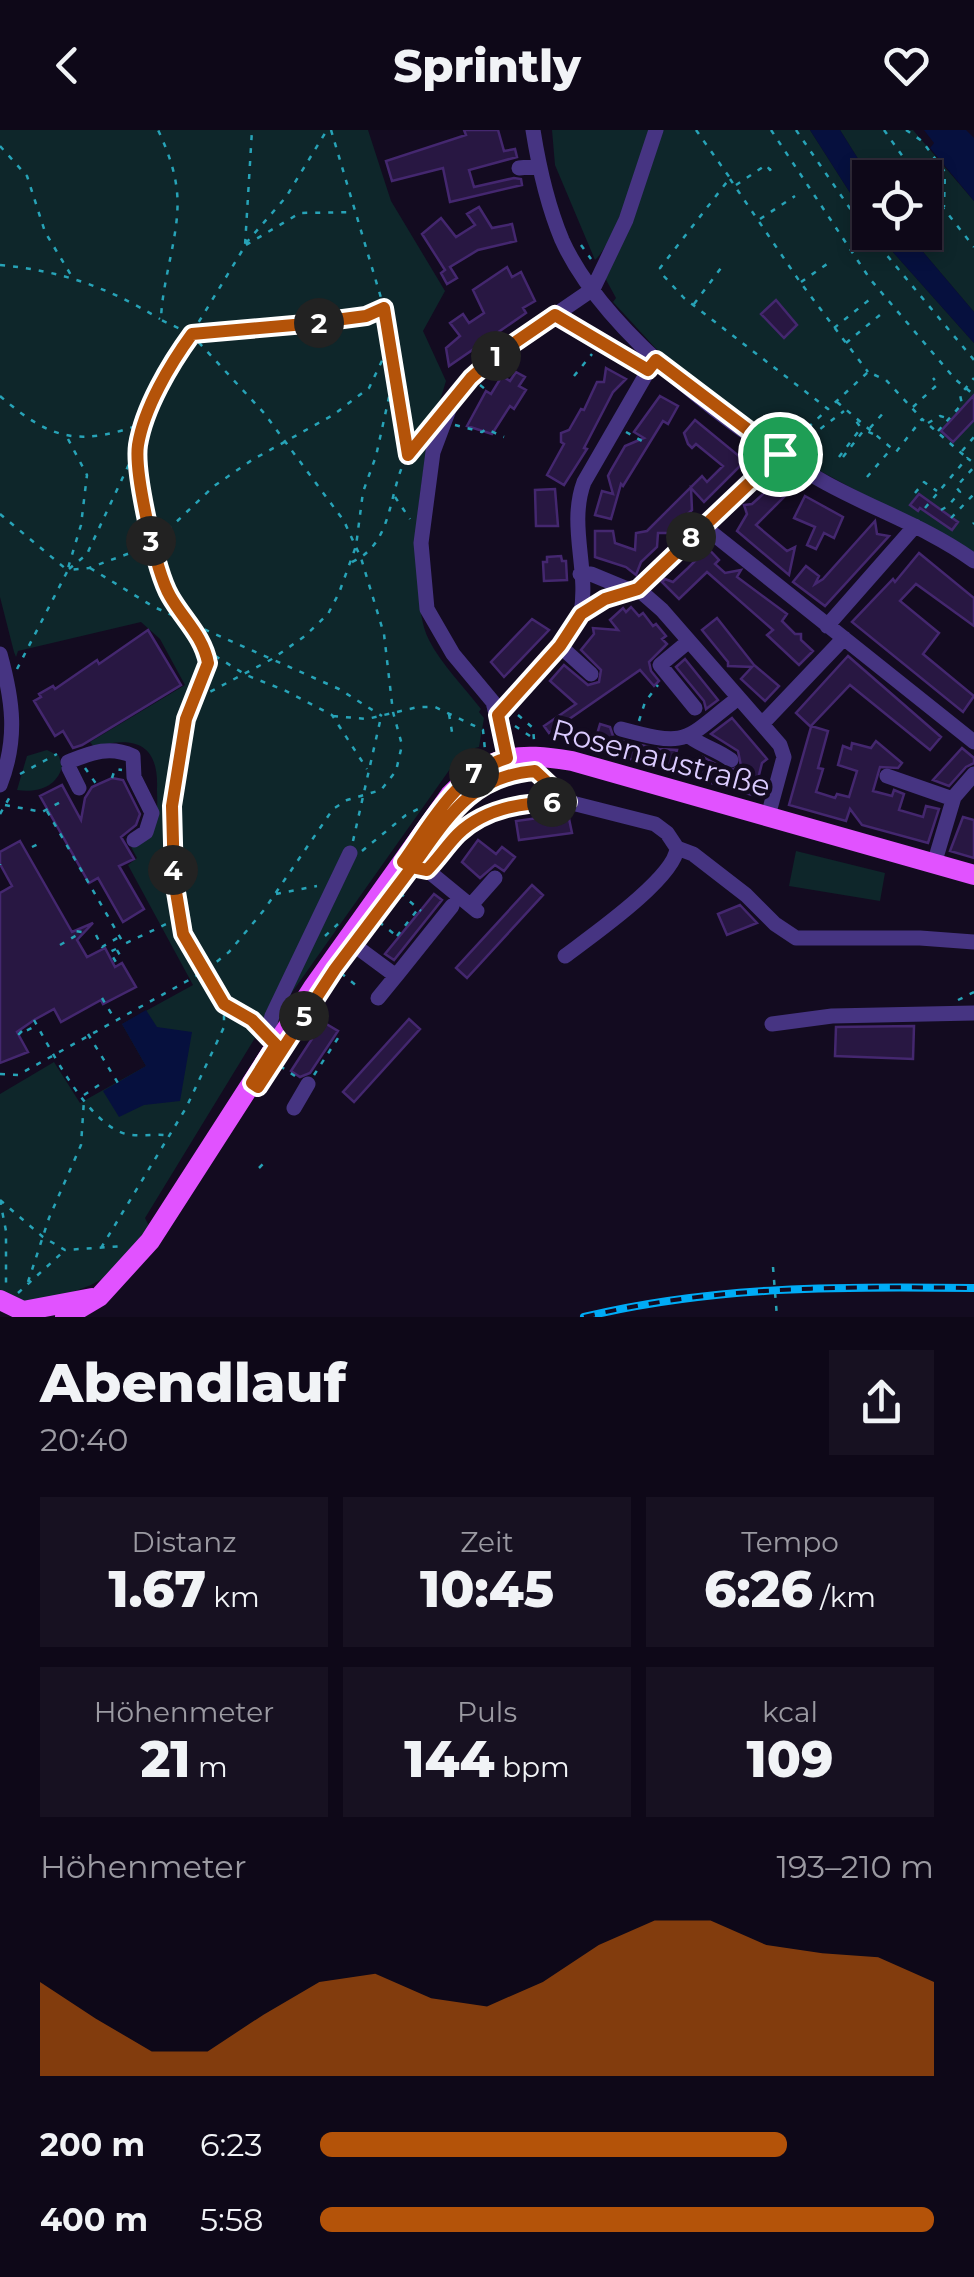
<!DOCTYPE html>
<html lang="de">
<head>
<meta charset="utf-8">
<style>
  body { margin:0; font-family:Montserrat,sans-serif; background:#171121; color:#f1f3f6; height:100vh; display:flex; flex-direction:column; font-size:38px; white-space:nowrap }
  * { box-sizing:border-box; margin:0 }
  p { font-size:32px; color:#9b9aa2 }
  .icon { flex:none; width:55px; height:55px; fill:none; stroke:currentColor; stroke-width:2; stroke-linecap:round; stroke-linejoin:round }
  .map { position:relative; height:1187px; overflow:hidden }
  .sheet { display:flex; flex-direction:column; background:#0e0818; flex:1 }
  .sheet>* { flex:none }
  .fabs { position:absolute; left:852px; top:30px; display:grid; gap:20px }
  .fabs a { display:grid; place-items:center; width:90px; height:90px; border-radius:0px; background:#0e0818; box-shadow:0 5px 15px #0003,0 0 0 2px #2e2937; font-size:50px }
  .pin { position:absolute; display:grid; place-items:center; width:85px; height:85px; color:#fff; margin:-42px; border:5px solid #fff; border-radius:50%; box-shadow:0 2px 10px #0007 }
  .km { position:absolute; width:50px; height:50px; margin:-25px; border-radius:50%; background:#222; color:#fff; font-size:28px; line-height:50px; text-align:center }
  .round { display:grid; place-items:center; flex:none; width:105px; height:105px; border-radius:0px; background:#171121 }
  .headline { display:flex; align-items:center; justify-content:space-between; height:170px; padding:0 40px }
  h1 { font-size:55px; font-weight:800; line-height:75px }
  .figures { display:grid; grid-template-columns:repeat(3,1fr); gap:15px; height:170px; padding:10px 40px }
  .figures div { display:grid; align-content:center; border-radius:0px; background:#171121; text-align:center }
  .figures b { font-size:50px; font-weight:800 }
  .figures small { font-size:28px; font-weight:400 }
  .figures p { font-size:28px }
  .chart { height:280px; padding:20px 40px }
  .chart p { display:flex; justify-content:space-between }
  .chart svg { width:100%; height:180px; margin-top:10px; fill:#b45309; opacity:.7 }
  ul { padding:0 40px; list-style:none; font-size:32px }
  li { display:grid; grid-template-columns:160px 120px 1fr; align-items:center; height:75px }
  li i { height:25px; border-radius:12px; background:#b45309 }
  header { display:flex; justify-content:space-between; align-items:center; height:130px; padding:0 40px; background:#0e0818; font-size:45px; font-weight:800 }
  .map>svg:first-child { display:block }
</style>
</head>
<body>
<header><svg class="icon" aria-label="back" viewBox="0 0 24 24"><path d="M15 5l-7 7 7 7"/></svg>Sprintly<svg class="icon" aria-label="heart" viewBox="0 0 24 24"><path d="M12 20l-8-8c-3-5 5-10 8-4 3-6 11-1 8 4z"/></svg></header>
<div class="map">
<svg width="974" height="1187" viewBox="0 0 974 1187">
  <rect width="100%" height="100%" fill="#130b20"/>
  <path fill="#0e262a" d="M0,0H368L391,71L445,161L423,201L446,251C424,320 412,385 418,457C420,475 421,495 429,510C441,534 464,557 481,579L479,582L484,588L479,617L467,620L455,632L276,885L261,898L145,1088L150,1098L102,1149L91,1155L34,1177L3,1166L0,1159V964L54,932L80,973L146,936L122,894L193,855L128,735L137,728L130,715C138,706 150,694 156,683C158,677 157,666 157,659C159,612 133,606 94,617L90,612L185,555L160,509L141,492L18,521L16,527L14,522L0,467Z
    M552,0H649C638,31 617,110 595,130L555,35Z
    M660,0H810L870,94V102L876,103L974,213V424L785,322L660,223L613,172L616,168L604,146Z
    M840,0H913L974,71V182L907,103L925,102V48H870Z
    M47,620L59,626L62,637C56,658 36,663 17,660L27,626Z
    M796,721L885,743L880,771L789,756Z"/>
  <path fill="#06103e" d="M810,0H840L870,48V94Z
    M924,0H966L974,8V71L930,18L934,13Z
    M876,103H907L974,182V213Z
    M146,880L157,897L192,902L180,971L144,975L119,987L103,961L146,936L122,894Z"/>
  <path fill="#281742" stroke="#44276f" stroke-width="2.5" d="M464,0H498L504,21L515,19L517,27L469,40L474,57L514,48L521,49L522,55L450,72L443,38L392,51L386,31L466,5Z
    M479,77L492,98L512,94L516,111L478,120L450,137L457,148L447,154L441,143L445,140L422,104L441,88L456,107L475,95L467,84Z
    M507,137L512,147L521,142L535,171L523,178L526,183L449,236L446,218L460,206L450,193L463,184L469,193L484,183L473,160Z
    M776,170L797,195L784,208L761,184Z
    M606,238L626,249L613,262L584,318L587,319L564,355L547,345L564,314L561,312V303L569,300L581,279L584,280L597,252H604Z
    M516,242L525,247L519,256L526,260L514,279L510,276L492,304L467,296L486,261L491,264L502,246L510,251Z
    M974,265V290L953,312L941,301Z
    M660,266L678,276L668,294L663,291L623,356L621,354L611,389L595,385L602,361L613,364L608,346L611,340L625,316L644,308L634,302Z
    M695,290L745,331L704,372L691,358L692,380L668,403H658L657,417L641,432L636,445L626,437L595,427V401H613L615,413L635,420L636,403L647,401L702,346L707,352L723,336L696,314L692,318L688,314L684,303Z
    M773,348H786L792,354V359L756,395L787,421L795,417L789,445L737,401L747,384L744,375L752,374L772,356Z
    M555,359L558,396H536L535,360Z
    M919,364L958,392L952,400L920,378L918,381L910,375Z
    M805,366L843,387L834,408L824,403L816,419L807,415L815,397L794,388Z
    M875,391L877,404L889,406L825,476L793,452L806,436L819,446L815,454L823,449Z
    M703,413L719,430L715,434L725,443L741,440L737,447L787,484L782,491L795,504H801V510L813,521L799,535L767,505L773,500L707,442L679,469L662,452L665,449L673,452L688,438L702,424Z
    M919,423L974,468V496L916,454L900,471L939,503L923,524L974,566L963,582L852,492L893,449L895,452Z
    M561,426L562,431H566L567,450L544,451L543,432H547V427Z
    M631,477L639,486L643,483L653,496L656,494L666,506L662,509L667,514L649,532L651,541L659,551L654,556L640,540L549,603L544,596L576,574L550,551L564,535L588,555L599,552L601,540L581,520L594,504L593,498L618,500L610,490L623,478L626,482Z
    M717,488L754,535L779,556L765,571L741,549L752,537L728,536V532L702,500Z
    M532,489L549,500L504,547L491,532Z
    M148,500L181,555L82,615L73,618L63,601L55,606L34,571L41,567L39,564L53,556L55,559L97,530L99,534Z
    M848,526L941,607L930,620L850,555L811,596L828,601L818,638L823,639L816,662L835,668L837,664L849,667L857,641L838,635L843,616L851,619L852,613L871,618L876,611L902,633L898,638L880,637L873,661L892,666L894,660L904,664L899,680L923,687L926,676L939,679L928,713L862,695L850,679L846,691L789,675L811,597L796,583Z
    M685,529L718,570L706,579L704,571L676,537Z
    M732,588L767,629L762,633L758,649L764,651L759,667L697,649L703,627L729,641L741,636L738,621L711,604Z
    M600,594L610,597L613,606L618,610L659,619L677,620L671,641L593,618Z
    M962,618L974,628V633L966,637L949,656L933,650Z
    M112,648L123,650L140,684L136,695L121,707L134,729L119,736L144,779L123,792L98,748L89,753L40,666L62,655L81,690L85,668L92,657Z
    M568,684L572,703L519,710L516,691Z
    M963,687L974,690V728L950,721Z
    M478,710L496,724L502,717L515,727L504,741L495,735L480,748L462,732Z
    M20,711L72,802L93,793L77,810L87,827L105,818L115,837L122,833L136,857L103,874L101,870L61,892L54,879L34,890L17,902L28,922L0,933V763L12,756L0,734V722Z
    M532,755L543,765L467,848L456,838Z
    M434,764L442,770L394,830L385,824Z
    M740,775L757,793L727,805L718,784Z
    M409,889L420,899L354,972L343,962Z
    M323,892L338,901L310,943L300,947L291,941Z
    M914,896L913,929L835,926L836,897Z"/>
  <g fill="none" stroke-linecap="round" stroke-linejoin="round">
    <path stroke="#27a3b7" stroke-width="2.5" stroke-dasharray="5 8" stroke-linecap="butt" d="M331,0L387,188L393,249L408,325
      M696,0L730,48L660,138L661,143L684,168L828,279L868,242L886,250L922,289
      M771,0L870,149L955,249L974,265
      M796,0L860,93L974,230
      M884,0L918,48
      M906,0L922,11L945,42L944,77
      M0,16L27,46L45,102L71,145
      M730,49L800,152L868,242
      M736,55L766,35L770,40L777,35
      M925,55L974,117
      M760,89L795,66
      M246,113L286,67L327,0
      M246,115L300,83L354,82
      M581,115L591,129
      M0,135C62,141 107,157 160,189
      M801,152L827,134
      M694,174L721,138
      M834,198L869,170
      M192,203L245,116L252,0
      M193,204L349,189L383,179
      M846,213L881,184
      M574,246L592,224
      M480,255L490,263
      M0,266C53,312 80,316 145,293L169,236L191,204L161,190C162,148 181,102 177,62C175,40 167,19 158,0
      M837,272L896,322L922,289L967,328
      M913,277L938,254L933,248
      M928,293L940,286L947,288
      M455,295L482,302L486,299L504,307
      M870,298L885,281
      M938,301L962,274L960,265L974,248
      M626,302L642,311
      M68,309L87,345L81,395L68,438
      M789,315L827,280
      M813,316L807,309L844,281
      M962,321L974,307
      M839,327L861,298L856,291
      M843,327L864,300L873,304
      M867,347L891,319
      M915,363L924,352L937,361
      M395,367L410,389
      M925,378L967,328L974,333
      M941,380L948,376L960,362L956,357L974,337
      M0,384L66,439
      M951,388L974,364
      M973,394L974,393
      M150,401L171,396
      M352,432C396,412 387,358 409,323C414,316 420,310 425,304
      M90,438L154,477L339,559L382,586
      M69,439L87,424L137,317L145,293
      M204,519L246,545L284,560L332,585L367,639
      M17,539L68,440L89,438L152,415L214,356L252,330L333,285L369,258L390,214
      M198,563L206,564L272,529L305,506L328,484L339,463L356,416L363,362L376,326L393,249
      M449,584L452,602
      M518,585L533,598L534,610
      M333,586L367,589L418,577H435L483,600L485,620
      M639,591L645,572L658,555
      M515,596L533,608
      M85,638L97,655
      M536,642L557,660
      M20,644L57,624
      M112,648L115,639L122,640
      M5,675L42,682L66,669
      M47,681L124,814L179,788
      M0,684L11,665
      M353,711L381,587
      M32,717L42,712
      M362,721L406,685L424,676
      M0,735V734
      M400,763L421,781
      M276,764L317,756
      M379,792L398,807
      M96,805L102,817L119,807
      M325,806L338,794
      M397,806L418,779
      M60,815L82,802L74,801
      M116,819L110,822L117,834L122,832
      M117,820L121,827L118,829
      M341,843L358,857
      M102,868L114,888
      M958,870L974,862
      M226,875L256,895
      M34,890C52,922 88,994 126,1004C138,1007 153,1004 165,1005
      M22,901L19,904L36,896
      M88,904L121,958
      M280,936L298,948
      M0,944L18,945L205,841L229,822L264,780L333,679L347,670L381,660L396,641L402,615L393,582L384,504L361,428L344,391L264,283L191,204
      M314,945L340,905
      M84,965L99,955
      M259,1038L267,1030
      M0,1070L43,1107L65,1120L124,1116
      M0,1070L6,1101V1156
      M101,1118L186,978L224,897V874L183,804L171,713V676L186,589L208,533C203,505 181,488 168,465C145,421 145,366 137,317
      M773,1137L777,1187
      M28,1152L49,1088L81,1015L84,970
      M18,1163L64,1121"/>
    <path stroke="#463482" stroke-width="15" d="M533,0C539,38 547,74 562,110C604,203 738,305 826,353C875,380 929,398 974,431
      M519,38L539,36
      M555,185L648,240
      M702,395L974,612
      M580,444H591L632,461
      M638,459L662,480L780,615L784,627L768,686
      M638,459L779,324
      M581,484L605,469L638,459
      M827,496L915,396
      M689,511L660,535L695,578
      M560,516L591,544
      M0,524C13,571 18,609 0,655
      M498,585C516,565 577,506 581,483C589,439 568,395 584,352L655,229
      M762,594L844,508
      M621,599C691,618 683,610 737,569
      M690,607C704,617 718,620 731,630
      M507,628L493,572L453,524L427,479L421,413L433,322L451,274L471,248L498,224L593,159L626,90L656,0
      M68,632C91,623 109,615 133,626L134,647L152,683L146,702L134,710
      M69,638L79,658
      M887,646L953,669
      M403,732L427,740L458,704L485,684L518,676L568,672L655,694L667,703L677,718L693,724L746,765L775,794L796,808H920L974,812
      M934,734L954,667L974,644
      M427,740L477,781
      M472,774L495,748
      M346,809L396,846L452,776
      M565,826C590,807 675,748 677,718
      M378,868L396,846
      M772,894L832,886L974,883
      M276,915L269,897L272,886L350,723
      M294,978L308,954"/>
    <path stroke="#e152ff" stroke-width="20" d="M0,1170L23,1181L92,1168
      M65,1187L99,1167L150,1111L314,856L450,665C489,624 518,622 572,631L974,745"/>
    <defs>
      <path id="rail" d="M584,1187C712,1156 844,1156 974,1158"/>
    </defs>
    <use href="#rail" stroke="#00acf6" stroke-width="8"/>
    <use href="#rail" stroke="#130b20" stroke-width="4" stroke-dasharray="11" stroke-linecap="butt"/>
  </g>
  <g fill="none" stroke-linecap="round" stroke-linejoin="round">
    <defs>
      <path id="route" d="M780,324L656,230L648,240L555,185L498,224L471,248L408,325L384,178L366,186L305,194L192,204C170,234 144,278 138,315C134,342 156,442 170,466C183,489 203,506 208,533L186,589L172,676L174,750L183,804L224,874L252,890L276,915L252,953L258,957L335,839L412,737L427,740C438,729 447,715 458,704C486,677 530,671 568,672L535,641C470,646 447,689 412,737L403,732C433,690 456,644 507,628L498,585L560,516L581,484L605,469L638,459L780,324"/>
    </defs>
    <use href="#route" stroke="#fff" stroke-width="20"/>
    <use href="#route" stroke="#b45309" stroke-width="12"/>
  </g>
  <g text-anchor="middle" dominant-baseline="central" stroke-width="9" stroke-linejoin="round" paint-order="stroke">
    <g font-size="30" fill="#dbcbff" stroke="#130b20">
      <text transform="translate(661 628) rotate(15)">Rosenaustraße</text>
    </g>
  </g>
</svg>
<div class="fabs">
<a><svg class="icon" aria-label="locate" viewBox="0 0 24 24"><circle cx="12" cy="12" r="6"/><path d="M12 2v4M12 18v4M2 12h4M18 12h4"/></svg></a>
</div>
<div class="pin" style="left:780px;top:324px;background:#1e9e55"><svg class="icon" aria-label="arrive" viewBox="0 0 24 24"><path d="M6 21V4h12l-3 4 3 4H6"/></svg></div>
<b class="km" style="left:496px;top:226px">1</b>
<b class="km" style="left:319px;top:193px">2</b>
<b class="km" style="left:151px;top:411px">3</b>
<b class="km" style="left:173px;top:740px">4</b>
<b class="km" style="left:304px;top:886px">5</b>
<b class="km" style="left:552px;top:672px">6</b>
<b class="km" style="left:474px;top:643px">7</b>
<b class="km" style="left:691px;top:407px">8</b>
</div>
<section class="sheet">
<div class="headline"><div><h1>Abendlauf</h1><p>20:40</p></div><a class="round"><svg class="icon" aria-label="share" viewBox="0 0 24 24"><path d="M12 15V3M7 8l5-5 5 5M5 13v7h14v-7"/></svg></a></div>
<div class="figures">
<div><p>Distanz</p><b>1.67<small> km</small></b></div>
<div><p>Zeit</p><b>10:45</b></div>
<div><p>Tempo</p><b>6:26<small> /km</small></b></div>
</div>
<div class="figures">
<div><p>Höhenmeter</p><b>21<small> m</small></b></div>
<div><p>Puls</p><b>144<small> bpm</small></b></div>
<div><p>kcal</p><b>109</b></div>
</div>
<div class="chart"><p><span>Höhenmeter</span>193–210 m</p>
<svg viewBox="0 0 160 44" preserveAspectRatio="none"><path d="M0 44V21L10 30L20 38L30 38L40 29L50 21L60 19L70 25L80 27L90 21L100 12L110 6L120 6L130 12L140 14L150 15L160 21V44z"/></svg>
</div>
<ul>
<li><b>200 m</b>6:23<i style="width:76%"></i></li>
<li><b>400 m</b>5:58<i style="width:100%"></i></li>
</ul>
</section>
</body>
</html>
